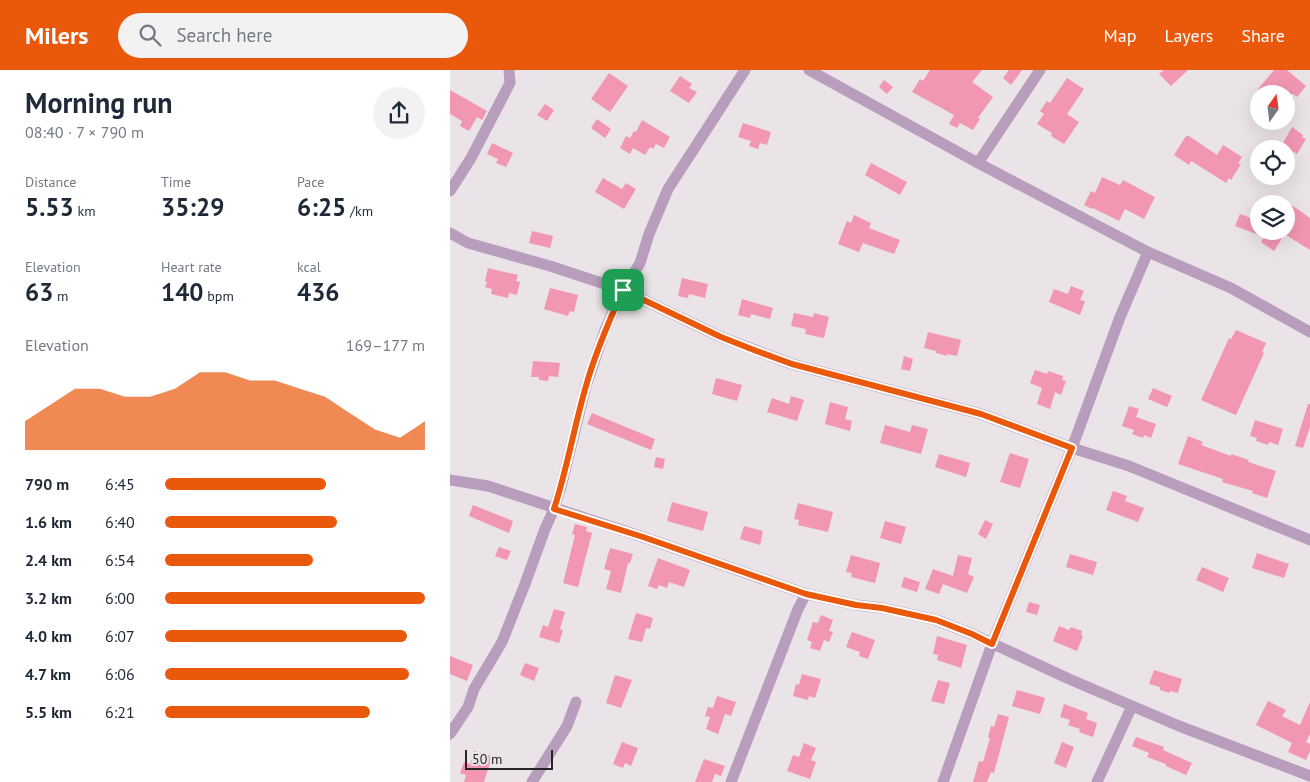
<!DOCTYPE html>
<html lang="en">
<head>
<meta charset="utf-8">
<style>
  body { margin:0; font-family:"PT Sans",sans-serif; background:#f2f2f3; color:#1f2937; height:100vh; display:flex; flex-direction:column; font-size:19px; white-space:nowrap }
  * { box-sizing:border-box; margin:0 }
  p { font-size:16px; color:#747a83 }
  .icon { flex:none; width:28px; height:28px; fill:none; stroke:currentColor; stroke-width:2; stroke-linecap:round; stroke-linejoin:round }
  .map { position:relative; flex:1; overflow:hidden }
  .panel { display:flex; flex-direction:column; background:#fff; width:450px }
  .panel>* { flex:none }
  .needle { width:32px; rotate:14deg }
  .fabs { position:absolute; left:800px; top:15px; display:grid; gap:10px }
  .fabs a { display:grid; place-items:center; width:45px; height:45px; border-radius:50%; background:#fff; box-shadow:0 5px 20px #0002; font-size:25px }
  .scale { position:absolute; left:15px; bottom:12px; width:88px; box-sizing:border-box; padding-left:5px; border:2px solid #262425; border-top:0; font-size:14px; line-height:18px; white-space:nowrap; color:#262425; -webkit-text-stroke:4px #eae3e7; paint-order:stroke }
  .pin { position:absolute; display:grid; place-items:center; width:42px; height:42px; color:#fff; margin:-21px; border-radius:10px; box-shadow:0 2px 8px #0006 }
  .round { display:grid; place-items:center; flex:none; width:52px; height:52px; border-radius:26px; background:#f2f2f3 }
  .overview { display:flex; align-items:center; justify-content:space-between; height:85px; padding:0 25px }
  h1 { font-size:28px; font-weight:700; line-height:38px }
  .stats { display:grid; grid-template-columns:repeat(3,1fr); gap:8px; height:85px; padding:5px 25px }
  .stats div { display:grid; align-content:center }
  .stats b { font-size:25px; font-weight:700 }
  .stats small { font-size:14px; font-weight:400 }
  .stats p { font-size:14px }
  .chart { height:140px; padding:10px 25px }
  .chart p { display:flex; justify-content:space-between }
  .chart svg { width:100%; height:90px; margin-top:5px; fill:#ea580c; opacity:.7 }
  ul { padding:0 25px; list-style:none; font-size:16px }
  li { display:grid; grid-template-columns:80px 60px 1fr; align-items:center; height:38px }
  li i { height:12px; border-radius:6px; background:#ea580c }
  header { display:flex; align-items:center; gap:30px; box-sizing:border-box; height:70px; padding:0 25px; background:#ea580c; color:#fff }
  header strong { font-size:24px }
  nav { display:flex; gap:28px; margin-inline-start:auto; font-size:18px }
  .search { width:350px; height:45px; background:#f2f2f3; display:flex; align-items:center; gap:12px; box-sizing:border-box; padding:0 18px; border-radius:28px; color:#747a83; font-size:19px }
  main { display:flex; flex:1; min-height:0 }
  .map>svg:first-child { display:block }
</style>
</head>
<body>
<header>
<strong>Milers</strong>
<div class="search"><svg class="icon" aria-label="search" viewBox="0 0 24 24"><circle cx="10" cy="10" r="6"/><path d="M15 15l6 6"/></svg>Search here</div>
<nav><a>Map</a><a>Layers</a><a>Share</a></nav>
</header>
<main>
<section class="panel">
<div class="overview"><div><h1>Morning run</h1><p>08:40 · 7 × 790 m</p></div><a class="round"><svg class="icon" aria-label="share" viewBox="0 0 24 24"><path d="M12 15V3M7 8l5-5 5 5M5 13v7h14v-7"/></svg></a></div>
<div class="stats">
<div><p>Distance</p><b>5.53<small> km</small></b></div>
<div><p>Time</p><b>35:29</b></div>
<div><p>Pace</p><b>6:25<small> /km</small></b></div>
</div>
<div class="stats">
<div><p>Elevation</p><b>63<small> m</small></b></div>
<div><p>Heart rate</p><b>140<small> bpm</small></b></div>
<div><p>kcal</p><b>436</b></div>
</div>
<div class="chart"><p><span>Elevation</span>169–177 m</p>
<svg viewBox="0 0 160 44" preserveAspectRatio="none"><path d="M0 44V30L10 22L20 14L30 14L40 18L50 18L60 14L70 6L80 6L90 10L100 10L110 14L120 18L130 26L140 34L150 38L160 30V44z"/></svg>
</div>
<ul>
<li><b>790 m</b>6:45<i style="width:62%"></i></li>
<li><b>1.6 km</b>6:40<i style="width:66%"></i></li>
<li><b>2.4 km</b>6:54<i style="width:57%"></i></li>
<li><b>3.2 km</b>6:00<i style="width:100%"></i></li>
<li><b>4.0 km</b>6:07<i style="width:93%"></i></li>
<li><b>4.7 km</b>6:06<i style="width:94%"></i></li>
<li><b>5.5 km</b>6:21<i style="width:79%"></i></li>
</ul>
</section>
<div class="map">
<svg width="860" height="712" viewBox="0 0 860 712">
  <rect width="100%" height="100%" fill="#eae3e7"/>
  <path fill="#f197b2" d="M480,0H532L522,12L543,27L528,48L530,49L523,60L510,53L507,58L499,54L504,45L462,22L470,9L473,11Z
    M559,0H572L561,15L553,8Z
    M714,0H738L721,16L709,4Z
    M824,0H837L856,16L847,27L843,24H815L808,19Z
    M159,3L178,16L160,42L141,29Z
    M230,6L242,14L239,18L247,22L239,33L220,21Z
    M617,8L634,19L617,44L629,52L614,74L601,66L602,63L587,54L594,44L590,41L597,31L600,33Z
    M434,10L443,17L437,24L429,17Z
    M0,20L37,41L32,50L27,47L19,61L10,56L12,51L0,44Z
    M95,34L104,40L97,51L87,45Z
    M147,49L161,59L155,68L141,58Z
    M192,50L220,67L214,78L206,74L203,79L200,77L195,85L183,78L180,84L170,78L176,66L180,68L184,61L186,62Z
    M293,53L321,62L317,75L310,73L308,79L299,76L301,71L288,67Z
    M842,57L853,65L852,67L856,69L847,84L832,75Z
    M736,66H739L767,85L773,75L792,87L788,93L791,94L781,110L779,108L776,113L743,92L741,91L739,95L724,85Z
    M42,73L63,83L56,97L46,93L48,89L37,84Z
    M421,93L457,112L450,125L415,105Z
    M652,107L670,115L673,110L705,127L694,149L675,139L669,151L643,138L642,139L634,135L641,121L645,123Z
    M153,108L172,119L176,113L186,119L174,139L145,122Z
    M836,131L860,148V180L836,165V162L824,181L811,172L818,161H836Z
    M790,144L809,151V165L785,156Z
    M404,145L421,153L419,158L450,170L444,184L413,173L409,182L388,174L397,151L401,153Z
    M82,161L103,166L100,178L79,173Z
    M38,198L68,205L66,211L70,212L67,225L59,223L58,228L41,224L42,219L35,217L37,212H35Z
    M232,208L258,214L255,228L239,224L238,228L228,226Z
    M621,216L634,221L630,230L635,231L630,245L599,232L604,219L618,224Z
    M100,218L128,225L124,242L120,241L118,246L94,239Z
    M292,229L323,238L320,249L301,244L300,248L288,245Z
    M344,243L363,247L364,243L379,247L374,268L355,264L356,259L341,256Z
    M786,260L816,273L812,282L814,283L786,345L751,330L779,268L781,269Z
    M478,262L511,270L507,286L497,284V286L486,283V281L474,278Z
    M454,286L463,289L460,301L451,299Z
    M83,291L110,293L108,307L99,306L98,311L89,310V307H81Z
    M585,300L597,304L598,301L613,306L612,310L616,311L611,325L605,322L600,339L587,334L592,318L580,313Z
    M266,308L292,315L287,331L262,324Z
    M703,318L722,326L717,337L698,329Z
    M341,326L354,330L347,351L317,342L322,328L339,334Z
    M380,332L398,337L395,349L402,351L400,361L375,354Z
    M858,334H860V357L853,378L845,376Z
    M679,336L689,339L686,347L706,354L701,368L694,365L693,368L682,364L684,360L672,356Z
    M142,343L205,369L201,380L137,354Z
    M805,350L833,359L828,375L819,372L818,375L806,371L807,368L800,366Z
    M435,355L460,362L462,355L478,359L471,384L430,373Z
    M738,366L753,372L751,375L781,386V384L799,390L798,392L826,401L817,428L802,423L803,421L772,412L773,409L728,394Z
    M560,383L579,389L570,418L550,412Z
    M489,384L520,393L516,407L485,397Z
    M206,387L215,389L213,399L204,397Z
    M663,421L677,426L675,431L694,438L688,452L656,440Z
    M222,432L258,442L253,461L217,451Z
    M348,433L383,442L378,462L348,455L349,450L344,449Z
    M23,435L63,451L59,463L19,446Z
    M535,450L543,454L536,469L528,464Z
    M435,451L456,457L451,474L430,468Z
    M125,454L137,457L136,461L142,463L128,517L113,513L125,465L122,464Z
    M294,456L313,461L310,475L290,469Z
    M49,477L61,481L57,490L45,486Z
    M160,478L183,484L180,493H178L171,523L156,519L161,501L154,499Z
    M807,483L839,494L834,508L802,498Z
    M620,484L647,492L643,505L616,497Z
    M401,485L430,493L425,513L401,507L402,503L396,502Z
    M508,485L522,488L518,504L524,507L517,523L493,514L489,524L475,519L483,499L503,506Z
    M208,488L240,500L234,517L219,512L217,518L209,515L207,519L198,516Z
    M752,497L779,508L773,522L746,510Z
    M454,507L470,512L467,522L451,517Z
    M579,532L590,535L587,545L576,542Z
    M104,539L115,542L110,559L113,560L109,573L89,567L93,555L98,557Z
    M186,543L203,548L200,559L196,558L192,572L178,569Z
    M371,545L383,550L379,561L383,562L379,572L374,570L370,581L360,578L362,572L357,570L363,552L368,553Z
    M609,556L619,560L621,557L632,561L631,565L633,566L627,581L603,571Z
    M402,562L425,570L418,589L409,586L410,582L396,577Z
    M487,566L517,575L511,598L487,590L488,585L483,584Z
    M0,586L23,595L17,611L0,604Z
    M75,593L89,598L84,611L70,605Z
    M704,600L732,609L728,623L720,621L719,623L710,620V617L699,614Z
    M352,604L371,609L365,628L359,626L358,630L343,626L346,614L349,615Z
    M165,605L182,610L171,638L156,633Z
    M488,610L500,613L494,634L481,631Z
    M567,620L595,628L590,644L562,636Z
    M267,626L286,632L281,646L275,644L268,664L256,659L260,647L255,646L258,637L263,638Z
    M818,631L836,640L832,646L850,655L860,632V664L856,672L860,674V681L856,690L838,682L842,673L806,655Z
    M614,634L638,643L636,649L647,653L643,667L629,662L630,659L618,655L620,650L610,647Z
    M548,644L559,647L544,703L541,702L537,712H523L529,691L533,692L540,668L538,667L541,656L544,657Z
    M686,667L714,677L713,680L742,693L736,705L716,696V694L697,687L699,683L682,676Z
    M172,672L188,678L181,696L175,693L173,698L163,694Z
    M612,672L624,677L616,698L604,693Z
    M354,673L366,678L361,690L366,692L360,709L337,701L343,685L349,687Z
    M24,681L42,686L34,712H14L16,705L10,703L14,692L20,694Z
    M254,689L275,696L271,706L265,704L262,712H245Z"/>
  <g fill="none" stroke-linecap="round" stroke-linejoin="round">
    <path stroke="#b89ebc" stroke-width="11" d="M359,0L528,93L698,182L781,218L860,262
      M528,93L590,0
      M0,121L21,88L60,13L59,0
      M0,163L18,173L100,196L173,220L271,267L342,294L531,344L622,378L679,396L860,470
      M0,410L38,416L193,467L356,524L406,535L433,538L486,550L522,564L619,609L729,656L860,706
      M0,664L18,637L24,619L52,572L75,514L95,459L104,439L111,417L136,316L155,260L173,220L190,193L199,164L218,119L295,0
      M82,712L117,656L126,632
      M281,712L348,539L356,524
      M493,712L542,574L622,378L670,247L698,182
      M647,712L682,636"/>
  </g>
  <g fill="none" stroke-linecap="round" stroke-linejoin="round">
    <defs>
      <path id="route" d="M173,220L271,267L304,280L342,294L531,344L622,378L542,574L522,564L486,550L432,538L406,535L356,524L193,467L104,439C117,399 124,357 136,316C145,283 159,251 173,220Z"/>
    </defs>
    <use href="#route" stroke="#fff" stroke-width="10"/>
    <use href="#route" stroke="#ea580c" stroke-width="6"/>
  </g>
</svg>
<div class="fabs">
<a><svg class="needle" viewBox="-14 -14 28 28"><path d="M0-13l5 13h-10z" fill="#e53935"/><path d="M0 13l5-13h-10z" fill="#747a83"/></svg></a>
<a><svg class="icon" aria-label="locate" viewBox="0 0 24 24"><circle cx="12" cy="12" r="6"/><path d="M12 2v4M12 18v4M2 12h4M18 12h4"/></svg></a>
<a><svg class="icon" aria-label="layers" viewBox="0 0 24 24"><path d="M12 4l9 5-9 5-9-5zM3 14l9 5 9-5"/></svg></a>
</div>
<div class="scale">50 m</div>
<div class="pin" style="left:173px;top:220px;background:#1e9e55"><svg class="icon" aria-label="arrive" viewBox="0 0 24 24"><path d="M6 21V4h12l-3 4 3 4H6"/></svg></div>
</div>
</main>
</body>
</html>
